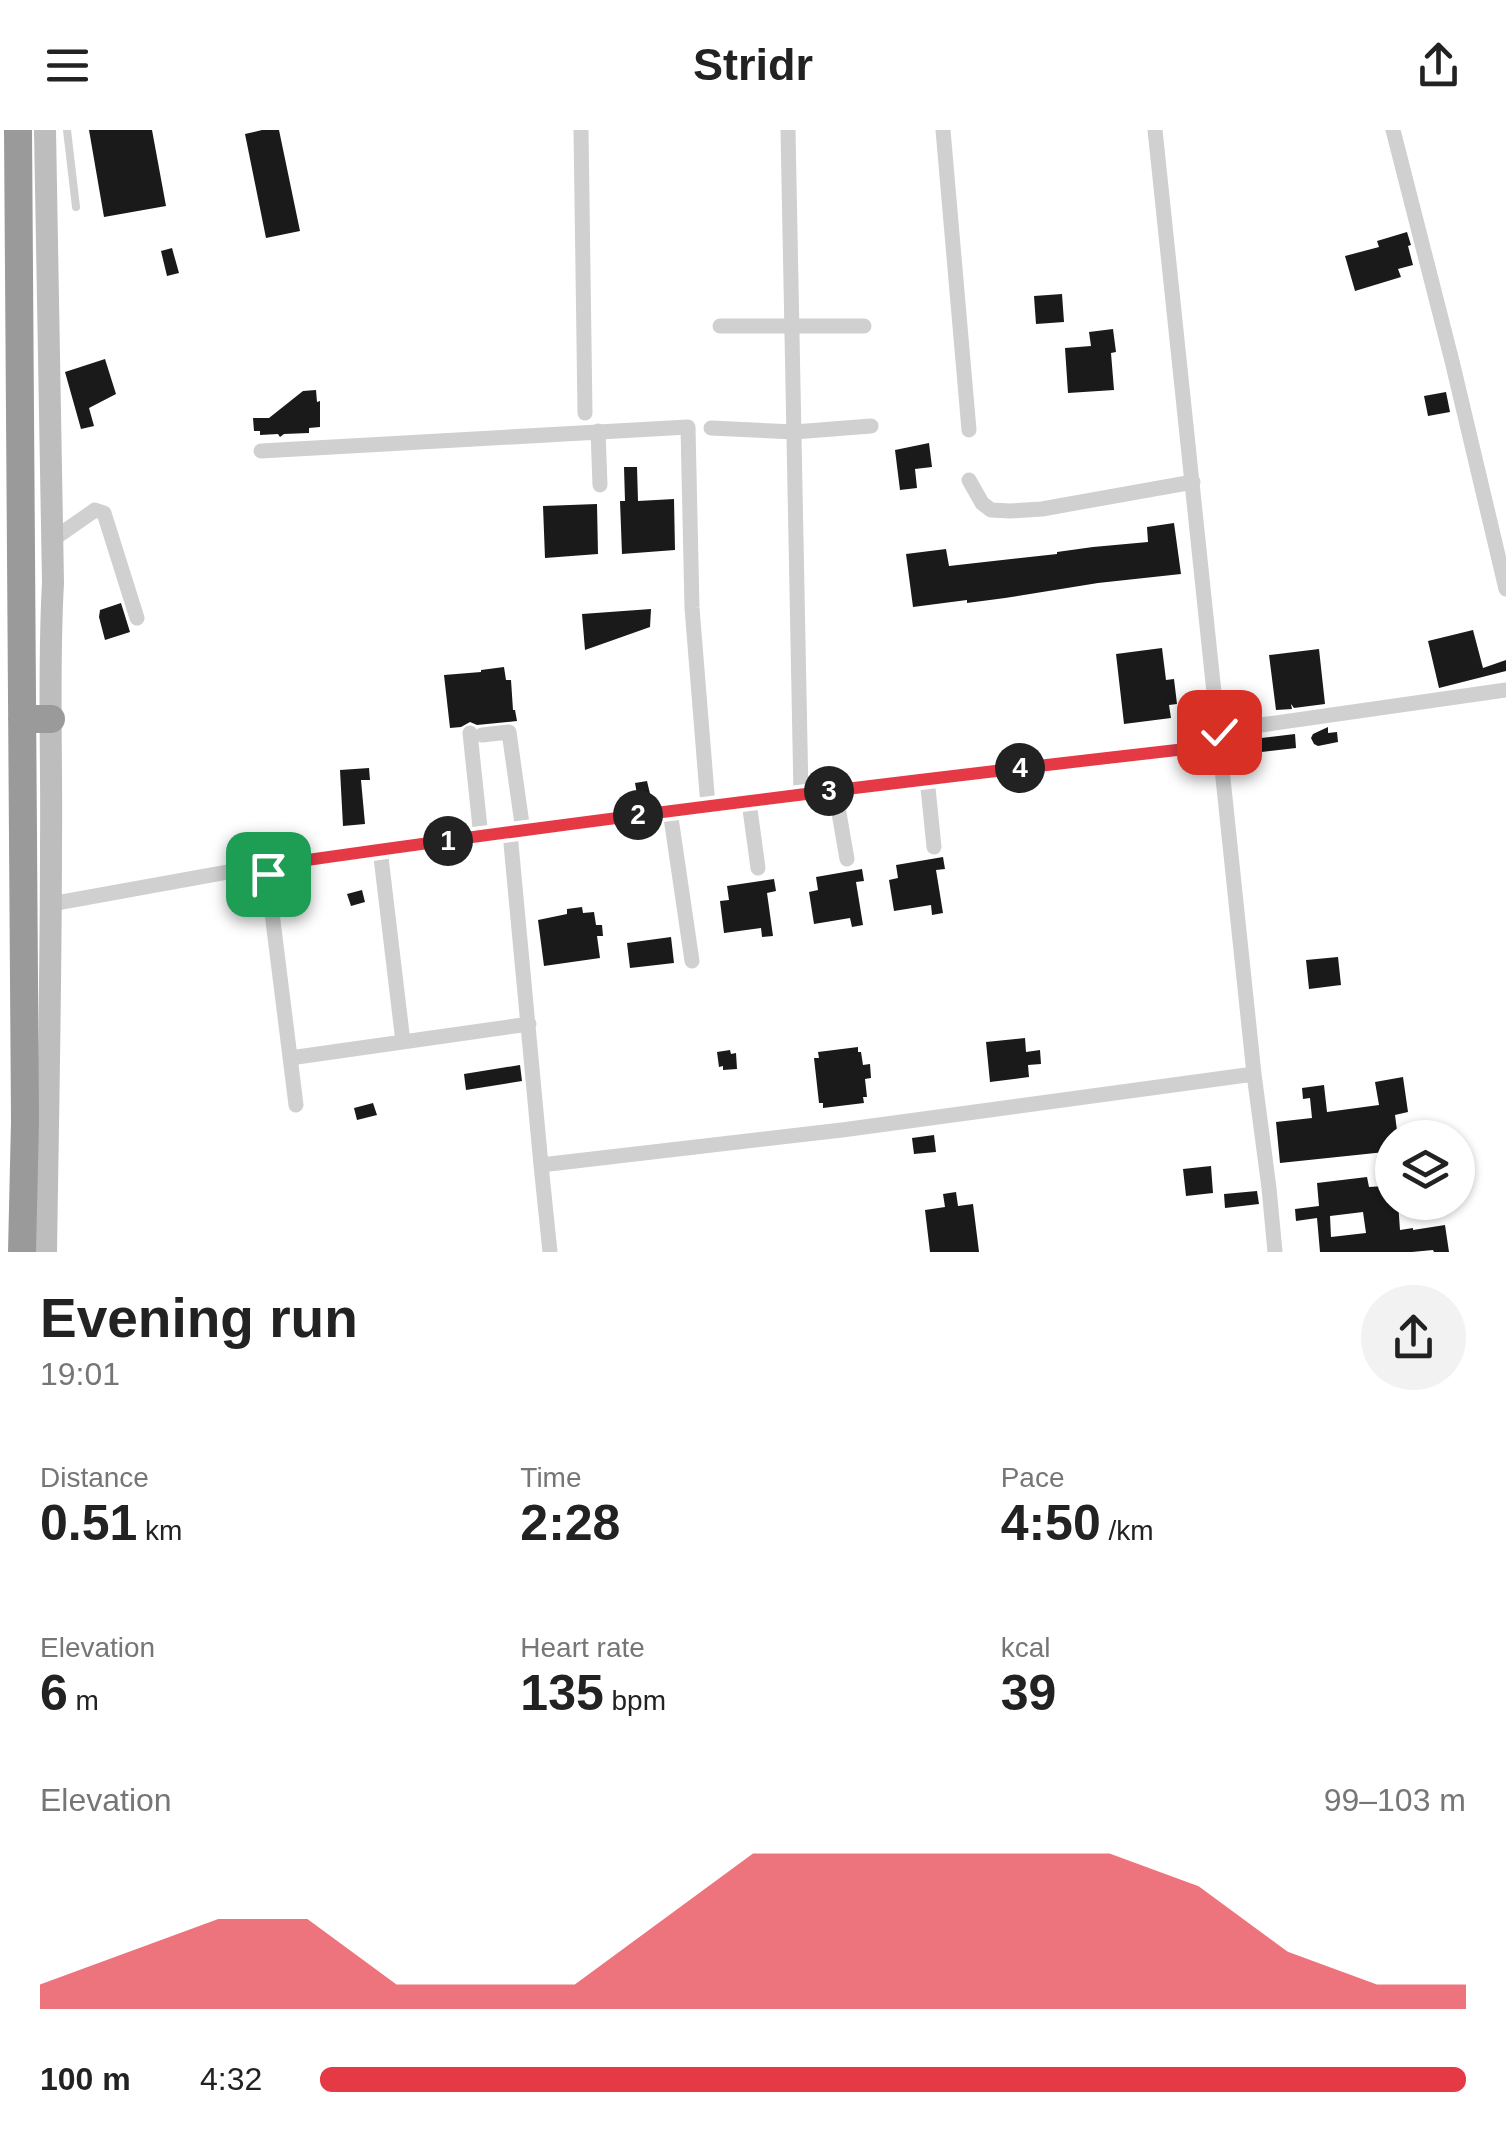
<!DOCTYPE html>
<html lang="en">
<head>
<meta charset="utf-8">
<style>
  body { margin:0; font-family:Helvetica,sans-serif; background:#f2f2f2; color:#222; height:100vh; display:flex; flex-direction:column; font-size:38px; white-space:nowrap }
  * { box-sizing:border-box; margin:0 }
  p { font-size:32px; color:#767676 }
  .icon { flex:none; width:55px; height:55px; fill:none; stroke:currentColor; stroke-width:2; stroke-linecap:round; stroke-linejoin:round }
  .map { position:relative; height:1122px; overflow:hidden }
  .sheet { display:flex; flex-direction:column; background:#fff; flex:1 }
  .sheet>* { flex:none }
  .buttons { position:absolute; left:1375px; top:990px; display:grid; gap:20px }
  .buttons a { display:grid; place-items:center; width:100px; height:100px; border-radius:50%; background:#fff; box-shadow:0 2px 8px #0004; font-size:50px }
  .pin { position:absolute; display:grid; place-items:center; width:85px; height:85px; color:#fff; margin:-42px; border-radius:20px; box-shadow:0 5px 15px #0006 }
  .km { position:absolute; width:50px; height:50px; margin:-25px; border-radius:50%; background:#222; color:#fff; font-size:28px; line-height:50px; text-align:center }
  .round { display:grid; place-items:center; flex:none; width:105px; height:105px; border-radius:52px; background:#f2f2f2 }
  .overview { display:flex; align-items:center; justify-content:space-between; height:170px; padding:0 40px }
  h1 { font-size:55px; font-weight:700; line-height:75px }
  .stats { display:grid; grid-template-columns:repeat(3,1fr); gap:15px; height:170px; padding:10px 40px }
  .stats div { display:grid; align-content:center }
  .stats b { font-size:50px; font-weight:700 }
  .stats small { font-size:28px; font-weight:400 }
  .stats p { font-size:28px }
  .chart { height:280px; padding:20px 40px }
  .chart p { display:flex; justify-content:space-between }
  .chart svg { width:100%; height:180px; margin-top:10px; fill:#e63946; opacity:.7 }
  ul { padding:0 40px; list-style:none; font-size:32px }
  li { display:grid; grid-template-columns:160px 120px 1fr; align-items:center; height:75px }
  li i { height:25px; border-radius:12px; background:#e63946 }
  header { display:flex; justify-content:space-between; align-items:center; height:130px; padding:0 40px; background:#fff; font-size:45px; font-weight:700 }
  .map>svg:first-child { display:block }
</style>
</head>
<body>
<header><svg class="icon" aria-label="menu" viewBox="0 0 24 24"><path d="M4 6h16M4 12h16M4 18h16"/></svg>Stridr<svg class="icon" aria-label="share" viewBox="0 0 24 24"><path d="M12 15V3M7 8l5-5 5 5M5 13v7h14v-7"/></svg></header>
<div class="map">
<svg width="1506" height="1122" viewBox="0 0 1506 1122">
  <rect width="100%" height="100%" fill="#fff"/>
  <path fill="#1a1a1a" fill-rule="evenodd" d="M89,0H152L166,76L104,87Z
    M262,0H279L300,101L266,108L245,4Z
    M1407,102L1411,115L1408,116L1413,135L1398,139L1401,147L1355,161L1345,126L1379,117L1377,111Z
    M172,118L179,143L167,146L161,121Z
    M1062,164L1064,192L1036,194L1034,166Z
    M1113,199L1116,222L1111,223L1114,260L1068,263L1065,218L1091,216L1089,202Z
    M105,229L116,264L89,278L94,296L81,299L65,242Z
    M316,260L317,272L320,271V297L309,298V303L284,304L280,307L278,304L260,305V301H254L253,288H269L303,261Z
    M1446,262L1450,282L1428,286L1424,266Z
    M929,313L932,337L915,339L917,358L900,360L895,320Z
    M624,337H637L638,371L674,369L675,420L622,424L620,371H625Z
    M597,374L598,424L545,428L543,376Z
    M1174,393L1181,444L1098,453L1005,468L967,473V470L913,477L906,424L946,419L949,436L1057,424V422L1093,417L1148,412L1147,397Z
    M121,473L130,502L105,510L99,487L100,480Z
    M651,479L650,497L585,520L582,484Z
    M1473,500L1483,538L1506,530V541L1439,558L1428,511Z
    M1162,518L1166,550L1174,549L1177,574L1169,575L1171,588L1124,594L1116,524Z
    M1319,519L1325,574L1294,578L1291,574L1292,579L1276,580L1269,525Z
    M504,537L506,550H511L513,580H515L517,591L477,595L470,592L461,597L450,598L444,545L481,542V540Z
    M1204,571L1207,605L1195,607L1191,572Z
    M1328,597V603L1337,602L1338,612L1318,616L1314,614L1311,608L1313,604Z
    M1295,604L1296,618L1245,624L1244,610Z
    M369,638L370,650H361L365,694L343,696L340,640Z
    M647,651L651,668L638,670L635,653Z
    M943,727L945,739L936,740L943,783L932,785L931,775L894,781L889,750L898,748L896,735Z
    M862,739L864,751L856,752L863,795L852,797L850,788L814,794L809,762L818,760L816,747Z
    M774,749L776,761L767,763L773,806L762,807L761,798L724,803L720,771L729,770L727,756Z
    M362,760L365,772L351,776L347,764Z
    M582,777L583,783L594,782L596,795H602L603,806H597L600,828L544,836L538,790L567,784V779Z
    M671,807L674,833L630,838L627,813Z
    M1338,827L1341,855L1309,859L1306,830Z
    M1025,908L1026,922L1040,920L1041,934L1028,935L1029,947L990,952L986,912Z
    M858,917V922H861L863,935L870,934L871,948L865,949L867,967H863L864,973L823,978V973H819L814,928H819L818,922Z
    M730,920L731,924L736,923L737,939L723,940V936L719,937L717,922Z
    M520,935L522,951L466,960L464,944Z
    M1403,947L1408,982L1395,985L1398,1008H1392V1015L1384,1016L1385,1022L1280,1033L1276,992L1312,988L1310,968L1303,969L1302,958L1324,955L1327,982L1379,975L1375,952Z
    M373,973L377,985L357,990L354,978Z
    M934,1005L936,1022L914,1024L912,1008Z
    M1211,1036L1213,1063L1186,1066L1183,1039Z
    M1367,1047L1369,1057L1385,1056V1059L1392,1058V1072H1398L1400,1100L1413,1098V1100L1445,1095L1449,1122H1434L1433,1120L1412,1122H1320L1317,1088L1296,1091L1295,1079L1319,1076L1317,1053ZM1363,1082L1366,1103L1331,1107L1330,1086Z
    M1257,1061L1259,1074L1225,1078L1224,1064Z
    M956,1062L958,1076L973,1074L979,1122H930L925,1080L945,1077L943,1064Z"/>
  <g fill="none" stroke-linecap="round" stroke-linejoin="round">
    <path stroke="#d0d0d0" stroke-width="8" d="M67,0L76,77"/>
    <path stroke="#d0d0d0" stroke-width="15" d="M581,0L585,283
      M788,0L801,665
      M943,0L969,300
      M1155,0L1254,944L1269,1058L1275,1122
      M1393,0L1452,231L1506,459
      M720,196H864
      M711,298L794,302L871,296
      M598,301L600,355
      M261,321L688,297L692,478L708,676
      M969,350L982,373L991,380L1010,381L1042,379L1193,352
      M52,410L95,380L104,383L137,488
      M1219,601L1506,560
      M470,603L481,707
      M482,605L509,602L523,701
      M1221,615L927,648L510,703L541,1035L842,1000L1254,944
      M927,648L934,717
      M835,660L847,729
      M749,672L758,738
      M670,681L692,831
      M380,719L403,912
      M266,735L296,975
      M51,774L266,735L510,703
      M290,928L529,894
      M541,1035L550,1122"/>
    <path stroke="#bdbdbd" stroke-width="22" d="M45,0L53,453C48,539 52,626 51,712C51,848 48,985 46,1122"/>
    <path stroke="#9a9a9a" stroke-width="28" d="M18,0L25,991L22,1122
      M22,589H51"/>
  </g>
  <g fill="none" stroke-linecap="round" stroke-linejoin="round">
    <defs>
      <path id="route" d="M268,744L266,736C584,690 902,651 1221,615L1219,602"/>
    </defs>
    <use href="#route" stroke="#fff" stroke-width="20"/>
    <use href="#route" stroke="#e63946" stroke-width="12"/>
  </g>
</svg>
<div class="buttons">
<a><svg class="icon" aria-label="layers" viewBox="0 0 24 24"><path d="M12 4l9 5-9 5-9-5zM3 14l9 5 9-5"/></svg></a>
</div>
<div class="pin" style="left:268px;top:744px;background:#1e9e55"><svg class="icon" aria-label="arrive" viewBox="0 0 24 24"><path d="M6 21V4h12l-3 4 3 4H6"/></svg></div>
<div class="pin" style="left:1219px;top:602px;background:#d93025"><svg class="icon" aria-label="check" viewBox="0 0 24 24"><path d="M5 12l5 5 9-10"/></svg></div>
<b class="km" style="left:448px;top:711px">1</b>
<b class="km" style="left:638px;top:685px">2</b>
<b class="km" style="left:829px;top:661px">3</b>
<b class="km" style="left:1020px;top:638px">4</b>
</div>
<section class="sheet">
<div class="overview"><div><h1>Evening run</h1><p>19:01</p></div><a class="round"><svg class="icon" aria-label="share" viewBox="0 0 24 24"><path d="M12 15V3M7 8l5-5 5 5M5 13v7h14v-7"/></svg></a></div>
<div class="stats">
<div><p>Distance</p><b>0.51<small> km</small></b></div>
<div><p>Time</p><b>2:28</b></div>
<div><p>Pace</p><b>4:50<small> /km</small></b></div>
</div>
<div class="stats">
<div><p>Elevation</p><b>6<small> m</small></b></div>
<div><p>Heart rate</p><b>135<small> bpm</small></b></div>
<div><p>kcal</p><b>39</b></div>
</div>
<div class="chart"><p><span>Elevation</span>99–103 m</p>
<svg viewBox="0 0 160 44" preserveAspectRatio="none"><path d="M0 44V38L10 30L20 22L30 22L40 38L50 38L60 38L70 22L80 6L90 6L100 6L110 6L120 6L130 14L140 30L150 38L160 38V44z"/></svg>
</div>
<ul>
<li><b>100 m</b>4:32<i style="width:100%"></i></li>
</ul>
</section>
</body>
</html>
